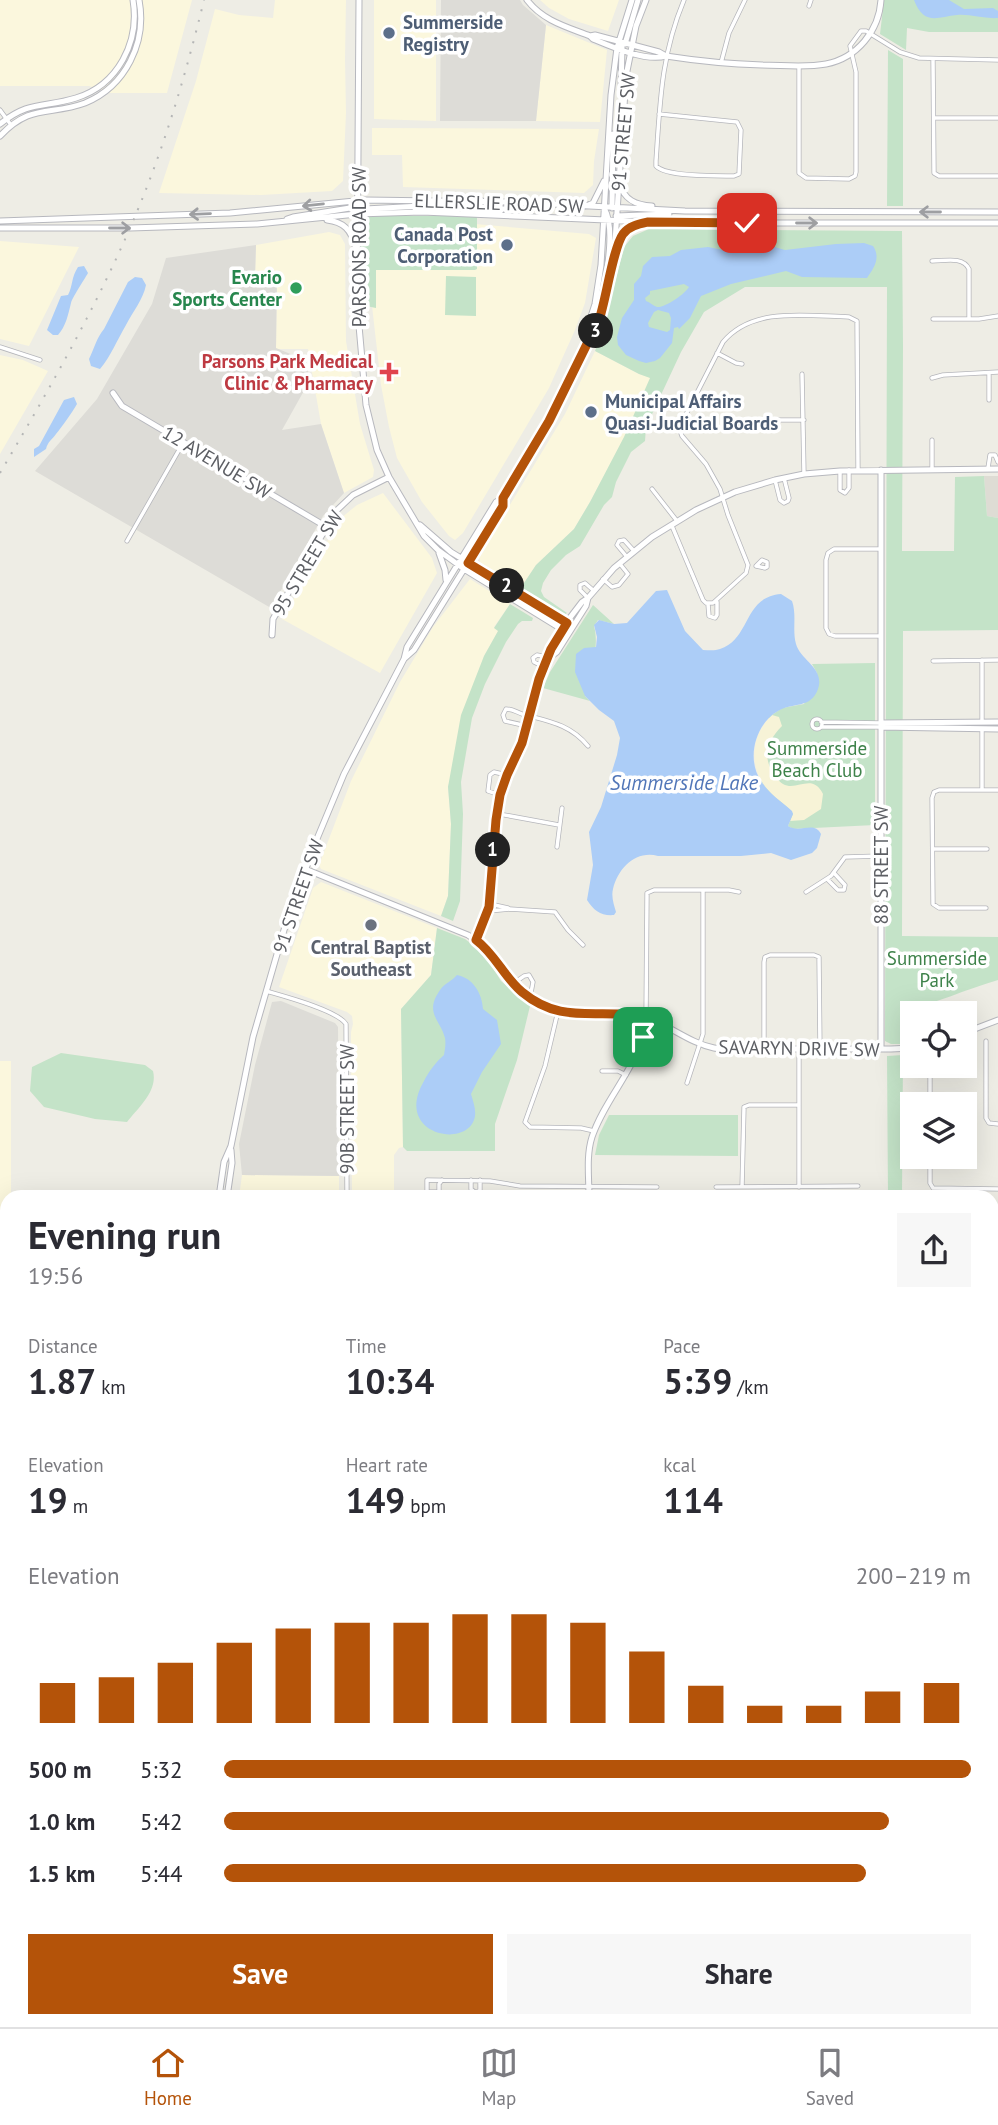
<!DOCTYPE html>
<html lang="en">
<head>
<meta charset="utf-8">
<style>
  body { margin:0; font-family:"PT Sans",sans-serif; background:#f7f7f7; color:#2b2b33; height:100vh; display:flex; flex-direction:column; font-size:26px; white-space:nowrap }
  * { box-sizing:border-box; margin:0 }
  p { font-size:23px; color:#7c7c81 }
  .icon { flex:none; width:38px; height:38px; fill:none; stroke:currentColor; stroke-width:2; stroke-linecap:round; stroke-linejoin:round }
  .map { position:relative; flex:1; overflow:hidden }
  .side { position:absolute; left:0px; top:1190px; width:999px; height:838px; display:flex; flex-direction:column; background:#fff; border-radius:21px 21px 0 0; box-shadow:0 7px 28px #0002 }
  .side>* { flex:none }
  .buttons { position:absolute; left:900px; top:1001px; display:grid; gap:14px }
  .buttons a { display:grid; place-items:center; width:77px; height:77px; border-radius:0px; background:#fff; box-shadow:0 7px 28px #0002; font-size:35px }
  .pin { position:absolute; display:grid; place-items:center; width:60px; height:60px; color:#fff; margin:-30px; border-radius:14px; box-shadow:0 4px 10px #0006 }
  .km { position:absolute; width:35px; height:35px; margin:-18px; border-radius:50%; background:#222; color:#fff; font-size:19px; line-height:35px; text-align:center }
  .round { display:grid; place-items:center; flex:none; width:74px; height:74px; border-radius:0px; background:#f7f7f7 }
  .overview { display:flex; align-items:center; justify-content:space-between; height:119px; padding:0 28px }
  h1 { font-size:38px; font-weight:700; line-height:52px }
  .metrics { display:grid; grid-template-columns:repeat(3,1fr); gap:10px; height:119px; padding:7px 28px }
  .metrics div { display:grid; align-content:center }
  .metrics b { font-size:35px; font-weight:700 }
  .metrics small { font-size:19px; font-weight:400 }
  .metrics p { font-size:19px }
  .chart { height:196px; padding:14px 28px }
  .chart p { display:flex; justify-content:space-between }
  .chart svg { width:100%; height:126px; margin-top:7px; stroke:#b45309; stroke-width:6 }
  .primary-button { display:flex; gap:14px; margin-top:auto; padding:14px 28px }
  .primary-button a { flex:1; height:80px; border-radius:0px; background:#b45309; color:#fff; font-size:28px; font-weight:700; line-height:80px; text-align:center }
  .primary-button a+a { background:#f7f7f7; color:#2b2b33 }
  ul { padding:0 28px; list-style:none; font-size:23px }
  li { display:grid; grid-template-columns:112px 84px 1fr; align-items:center; height:52px }
  li i { height:18px; border-radius:9px; background:#b45309 }
  .menu { display:flex; justify-content:space-around; align-items:center; height:98px; border-top:2px solid #e1e1e2; background:#fff; font-size:19px; color:#7c7c81 }
  .menu a { display:grid; justify-items:center; gap:4px }
  .menu .selected { color:#b45309 }
  .map>svg:first-child { display:block }
</style>
</head>
<body>
<div class="map">
<svg width="998" height="2027" viewBox="0 0 998 2027">
  <rect width="100%" height="100%" fill="#eeede5"/>
  <path fill="#fbf7dd" d="M0,0H192L167,93H111L89,86H0Z
    M275,0H346L345,59L346,113L343,181L332,191L261,195L159,193L196,81L215,9L239,15L273,18Z
    M374,0H436V121L374,119Z
    M540,0H619L608,31L569,19L549,8Z
    M546,25L607,50L600,122L536,121Z
    M372,128L599,129L594,161L593,185L584,193L403,187L402,155H372Z
    M475,224L589,234L596,238L585,303L575,330L549,388L463,533L455,540L449,536L422,502L397,458L389,427L381,385L371,297L370,258Z
    M329,232L340,235L345,244L346,341L360,424L374,470L373,477L344,493L321,424L308,349H276L277,276L255,277L256,245Z
    M0,241L79,247L29,346L0,339Z
    M595,351L639,374L652,378V386L590,502L574,529L536,565L522,586L519,587L480,563L479,556L565,414Z
    M0,355L23,360L48,371L0,454Z
    M383,493L432,558L437,573L380,673L282,619L341,518L357,505Z
    M470,579L510,604L494,627L499,630L484,656L448,787L451,824L448,896L441,916L321,869L319,865L351,781L400,682L433,627Z
    M321,882L437,928L431,975L401,1009L403,1147L399,1148L394,1155V1197H352L351,1032L353,1024L352,1016L347,1012L279,987L313,888Z
    M0,1061H11V1197H7V1226H0Z
    M242,1175L339,1176V1197H239Z"/>
  <path fill="#dddcd7" d="M441,0H520L523,5L546,25L536,121H440Z
    M256,245L255,277L277,276L276,348L305,360L310,380L282,430L321,424L344,493L323,516L271,608L35,471L97,399L152,304L166,258Z
    M281,1001L335,1023L338,1027L339,1176L242,1175L239,1144L255,1065L272,1002Z
    M0,2005L7,2006V2021H47L46,2027H0Z"/>
  <path fill="#dedcd4" d="M984,476H998V518L987,516Z"/>
  <path fill="#c4e3c8" d="M884,0H998V32H929L907,28L906,50L880,34Z
    M888,50L903,59V206H887Z
    M361,216H477V269L475,270H376V308L366,306L361,302Z
    M649,229L902,231L903,346L902,551H954L955,477L984,476L987,516L998,518V630L903,631L902,936L998,937V980C966,989 936,1004 903,1010V1044H891L885,1041L887,287H745L704,312L681,352L646,427L645,441L631,452L616,482L612,497L604,505L580,546L566,555L551,570L543,583L541,591L544,597L567,613L564,615L519,587L520,585L522,586L536,565L574,529L590,502L624,437L650,378L639,374L595,351L603,330L624,247L633,236Z
    M446,276L476,277V316L445,315Z
    M510,604L533,618L532,621H522L518,624L506,642L485,684L472,718L461,782L463,814L460,901L453,921L441,916L448,896L451,824L448,787L461,715L484,656L498,631L494,628Z
    M593,605L614,624L598,620L594,626C600,649 590,673 585,696L590,701L543,688L550,672Z
    M875,663V825L793,829L788,826L790,821L761,781L769,717L782,708L804,704L817,673L812,664Z
    M437,928L465,939L478,949L488,960L501,981L530,1006L517,1060L495,1124V1151H407L403,1147L401,1009L431,975Z
    M61,1053L145,1065L153,1071C158,1091 139,1107 127,1122L95,1119L44,1107L30,1091L32,1067Z
    M903,1055L902,1197H888L887,1056Z
    M609,1115H738V1156L595,1155L599,1135Z
    M0,1248L7,1251V1300L0,1308Z
    M998,1297V1439L992,1435V1298Z
    M0,1575H7V1716H0Z"/>
  <path fill="#f7f3d7" d="M772,715L779,717L782,726C769,739 762,754 772,771C775,775 779,782 783,784C797,792 812,772 823,794L821,809L804,820L790,821L793,814C788,805 776,800 769,791C748,769 750,736 772,715Z"/>
  <path fill="#accdf7" fill-rule="evenodd" d="M914,0H949L964,9L993,8L998,11V18C984,19 971,14 957,15C937,17 924,26 914,0Z
    M864,243L873,246C881,258 874,268 867,278L802,277L786,271L731,284L701,296L690,318L679,329L678,327L674,328L672,343L660,358L655,361L646,363L639,361L626,355L618,345L617,337L622,318L634,300V284L641,276L643,266L652,257L670,256L681,250L708,247L723,250L736,246H771L785,250L836,244ZM684,284L689,287C685,294 665,308 657,307C653,306 650,302 646,301L645,298L650,294V291ZM658,310L669,313L671,318L670,330L667,332L649,327L648,323L654,312Z
    M84,266L88,273C84,280 72,298 71,303C68,315 66,326 58,335H53L47,330L61,296L68,295C73,285 71,278 78,267Z
    M135,277L142,278L146,285C143,300 133,311 126,325C117,340 111,356 100,369L91,366L89,359C94,349 97,337 104,329L128,282Z
    M74,397L77,404C73,411 62,427 56,434C52,440 48,441 46,449L34,457V449L39,446L64,400Z
    M667,590L685,631L703,650C708,650 715,651 720,649C751,639 743,597 781,594L792,601C797,615 792,630 796,644C801,661 825,668 818,689C811,709 793,702 778,711C755,724 746,759 761,781C769,794 781,801 792,811L793,814L788,826C800,834 814,820 821,834L817,848L812,853L791,860L771,853L741,856H658C636,850 618,868 613,889C611,897 614,905 616,912L614,915C601,916 594,911 587,900L593,865L589,832L601,807L617,755L620,738L614,721L599,710L585,696L575,672L576,654L584,648L596,647L597,637L594,625L599,620L614,624L627,623L656,591Z
    M457,975C473,978 482,993 483,1009L497,1020L501,1044L482,1072L471,1094C473,1101 476,1109 475,1116C470,1150 392,1136 424,1081C429,1071 436,1062 444,1055C445,1049 446,1044 445,1038C440,1019 424,1013 440,990C445,983 452,981 457,975Z
    M992,1311L998,1313V1417L994,1413L992,1399Z"/>
  <g fill="none" stroke-linecap="round" stroke-linejoin="round">
    <path stroke="#accdf7" stroke-width="2" d="M0,1832H7"/>
    <defs>
      <path id="street" d="M809,6L811,0
        M933,60L934,173L939,176H998
        M721,63L729,33L745,0
        M799,67V173L806,178L849,179L855,176L856,172V72L850,46L861,31H866L900,52L919,58L998,60
        M0,110L11,125
        M659,114L737,122L741,130L739,174L734,176C717,176 666,177 656,166V161C660,103 661,55 684,0
        M934,118H998
        M932,261C945,261 963,256 969,269V319
        M933,319H979L998,316
        M0,347L40,360
        M717,353L736,363L742,364
        M802,374L804,474
        M989,374V400
        M932,378L943,375L998,372
        M747,425L774,420H804
        M932,440V470
        M988,468L990,455H995L998,462
        M840,471V490L845,493L849,488V470
        M775,480L780,500L784,503L788,501L789,498L784,478
        M652,489L677,521
        M672,526L703,600L706,603H713L746,573L748,565L728,515L720,489L706,464L682,436L679,428L723,342C753,306 807,316 849,317L857,321L858,470
        M127,541L183,443
        M627,557L617,545L619,541L624,540L634,551
        M762,560L767,562V567L765,568L756,566Z
        M603,579L612,587L619,585L628,574L620,564
        M588,598L580,590V585L585,583L594,591
        M708,604L709,616L715,618L717,615V602
        M881,636H835L829,634L826,628V560L828,553L834,549H881
        M982,660V721
        M933,661L998,660
        M544,667L534,662L533,658L537,655L547,657
        M812 724a5 5 0 1 1 10 0a5 5 0 1 1-10 0Z
        M821,722L881,723
        M527,726L505,721L503,715L506,709C513,709 516,712 522,714C548,721 570,724 588,746
        M821,727H881
        M982,790V729
        M500,795L488,791L490,775L494,772L507,775
        M499,814L559,825
        M557,847L562,808
        M933,849H987
        M827,879L838,890H844L845,885L834,873
        M806,892L831,876L845,857L881,856
        M490,904L508,908
        M986,908H939L933,904L932,798L934,792L939,790H998
        M489,911L510,909L555,912L568,930L583,945
        M514,983L524,976L529,975L533,982L530,998
        M266,991C283,996 337,1010 346,1024L347,1197
        M558,1011L545,1066L525,1122L530,1127L581,1128L594,1131
        M646,1018L647,893L654,890H729L739,892
        M986,1041V1118L989,1123L998,1124
        M764,1049V962L765,957L770,955H814L819,957L820,1049
        M799,1049V1187
        M602,1071H618L626,1075
        M687,1083L703,1034V890
        M930,1104V1066
        M930,1157V1183L933,1188L998,1189
        M471,1180V1189L476,1193L480,1190V1180
        M716,1187L858,1186
        M742,1187L744,1107L749,1105H799
        M439,1192H427V1180L490,1181L520,1186L657,1187
        M439,1197V1184L442,1180
        M992,1268L998,1267
        M992,1606L998,1604
        M992,1732L998,1719
        M992,1855H998
        M0,1999L7,2000
        M39,2027V2021"/>
      <path id="secondary" d="M359,0L357,303L366,405L377,450L389,477L424,536L438,550L464,569L568,633
        M527,0C543,21 567,27 590,36L593,39C612,47 646,62 666,56C698,61 729,64 762,65C782,65 805,68 826,64C857,58 879,31 881,0
        M590,36L595,35L659,52L666,56
        M625,44L638,0
        M622,47L621,90L623,96
        M0,124C30,100 44,108 76,98C118,85 140,42 133,0
        M0,136C31,103 50,116 85,103C126,86 147,42 139,0
        M620,184C624,200 636,205 652,206
        M586,206L593,203L604,181
        M612,208L613,134
        M436,210L477,206L482,201
        M484,213C502,205 526,212 546,206
        M357,214L365,209L440,205L450,202
        M616,216L669,214
        M287,219L293,217L350,208L357,201
        M327,220C344,222 351,230 355,246
        M0,221L230,213L365,200L513,202L685,211L998,212
        M0,228H130L257,224L357,214L422,212L675,223H998
        M616,252L624,233L640,224
        M601,305C605,280 617,230 604,208
        M587,344V329L595,304L601,265L611,95L617,48L632,0
        M113,393L122,406L325,526
        M420,525L451,552L572,626
        M439,553L445,570L446,580
        M272,635L273,619L336,511L353,495L389,477
        M549,658L557,652L586,606L588,598
        M404,659L414,650L503,506V498
        M881,723L998,722
        M881,727L998,729
        M305,869L468,935C498,953 508,988 540,1005C570,1020 603,1010 635,1015C665,1020 685,1042 714,1048C733,1052 754,1049 773,1049C812,1049 852,1049 891,1049L912,1048
        M476,940L490,904L495,832L500,795L507,775L525,735L537,683L551,649L569,619L582,602L588,598L614,568L652,537L696,510L735,492L775,480L804,474L840,471L998,469
        M964,1033L998,1020
        M881,1049V470
        M219,1197L224,1162L231,1146L253,1037L284,930L314,846L344,774L404,659L407,647L496,502L503,498L549,421L587,344L594,335L606,299L615,242L626,76L636,26L646,0
        M227,1197L232,1163L231,1150
        M589,1197C589,1177 586,1156 592,1137C606,1095 643,1063 646,1018
        M992,1231H998
        M992,1470L998,1462
        M992,1637L998,1647
        M0,1778L7,1771
        M881,2027V2021"/>
    </defs>
    <use href="#street" stroke="#b5b6bb" stroke-width="5"/>
    <use href="#secondary" stroke="#b7b8be" stroke-width="7"/>
    <use href="#street" stroke="#fff" stroke-width="3.5"/>
    <use href="#secondary" stroke="#fff" stroke-width="5"/>
    <path stroke="#b5b6b6" stroke-width="2" stroke-dasharray="2 9" stroke-linecap="butt" d="M0,473C47,393 93,313 130,228C162,155 185,78 204,0"/>
  </g>
  <defs><path id="oneway-shaft" d="M-6 0H5M1.5-3L5.5 0L1.5 3" fill="none" stroke-width="1.6" stroke-linecap="round" stroke-linejoin="round" transform="scale(1.75)"/></defs>
  <g stroke="#9e9fa2">
    <use href="#oneway-shaft" transform="translate(313 205) rotate(174)"/>
    <use href="#oneway-shaft" transform="translate(930 212) rotate(-180)"/>
    <use href="#oneway-shaft" transform="translate(200 214) rotate(178)"/>
    <use href="#oneway-shaft" transform="translate(807 223)"/>
    <use href="#oneway-shaft" transform="translate(120 228)"/>
  </g>
  <g fill="none" stroke-linecap="round" stroke-linejoin="round">
    <defs>
      <path id="route" d="M643,1037L646,1018C600,1006 564,1027 522,992C504,977 495,954 476,940L489,907L496,820L500,795L507,775L522,743L539,679L551,649L567,623L468,563L503,506V498L549,421L587,344C595,338 597,329 599,320C606,300 613,248 623,234C629,226 639,224 648,222L747,223"/>
    </defs>
    <use href="#route" stroke="#fff" stroke-width="14"/>
    <use href="#route" stroke="#b45309" stroke-width="9"/>
  </g>
  <g fill="#5c6f8a" stroke="#fff" stroke-width="2.5">
    <circle cx="389" cy="33" r="7"/>
    <circle cx="507" cy="245" r="7"/>
    <circle cx="591" cy="412" r="7"/>
  </g>
  <circle fill="#2e9e5b" stroke="#fff" stroke-width="2.5" cx="296" cy="288" r="7"/>
  <path fill="#e0444e" stroke="#fff" stroke-width="2.5" d="M385.5 361.5h7v7h7v7h-7v7h-7v-7h-7v-7h7z"/>
  <circle fill="#6b7280" stroke="#fff" stroke-width="2.5" cx="371" cy="925" r="7"/>
  <g text-anchor="middle" dominant-baseline="central" stroke-width="7" stroke-linejoin="round" paint-order="stroke">
    <g font-size="19" font-weight="bold" fill="#4e5e75" stroke="#fff" text-anchor="start">
      <text x="403" y="22">Summerside<tspan x="403" dy="22">Registry</tspan></text>
      <text x="493" y="234" text-anchor="end">Canada Post<tspan x="493" dy="22">Corporation</tspan></text>
      <text x="605" y="401">Municipal Affairs<tspan x="605" dy="22">Quasi-Judicial Boards</tspan></text>
    </g>
    <g font-size="19" fill="#5d5f64" stroke="#fff">
      <text transform="translate(623 132) rotate(-85)">91 STREET SW</text>
      <text transform="translate(499 203) rotate(2)">ELLERSLIE ROAD SW</text>
      <text transform="translate(359 247) rotate(-90)">PARSONS ROAD SW</text>
      <text transform="translate(217 462) rotate(31)">12 AVENUE SW</text>
      <text transform="translate(307 563) rotate(-59)">95 STREET SW</text>
      <text transform="translate(881 865) rotate(-90)">88 STREET SW</text>
      <text transform="translate(298 896) rotate(-71)">91 STREET SW</text>
      <text transform="translate(799 1048) rotate(1)">SAVARYN DRIVE SW</text>
      <text transform="translate(347 1109) rotate(-90)">90B STREET SW</text>
    </g>
    <g font-size="19" font-weight="bold" fill="#27864d" stroke="#fff" text-anchor="end">
      <text x="282" y="277">Evario<tspan x="282" dy="22">Sports Center</tspan></text>
    </g>
    <g font-size="19" font-weight="bold" fill="#be3a42" stroke="#fff" text-anchor="end">
      <text x="373" y="361">Parsons Park Medical<tspan x="373" dy="22">Clinic &amp; Pharmacy</tspan></text>
    </g>
    <g font-size="19" fill="#3e824a" stroke="#fff">
      <text x="817" y="748">Summerside<tspan x="817" dy="22">Beach Club</tspan></text>
      <text x="937" y="958">Summerside<tspan x="937" dy="22">Park</tspan></text>
    </g>
    <g font-size="19" font-weight="bold" fill="#5b616d" stroke="#fff">
      <text x="371" y="947">Central Baptist<tspan x="371" dy="22">Southeast</tspan></text>
    </g>
    <g font-size="21" font-style="italic" fill="#5176b8" stroke="#fff">
      <text x="684" y="782">Summerside Lake</text>
    </g>
  </g>
</svg>
<div class="buttons">
<a><svg class="icon" aria-label="locate" viewBox="0 0 24 24"><circle cx="12" cy="12" r="6"/><path d="M12 2v4M12 18v4M2 12h4M18 12h4"/></svg></a>
<a><svg class="icon" aria-label="layers" viewBox="0 0 24 24"><path d="M12 4l9 5-9 5-9-5zM3 14l9 5 9-5"/></svg></a>
</div>
<div class="pin" style="left:643px;top:1037px;background:#1e9e55"><svg class="icon" aria-label="arrive" viewBox="0 0 24 24"><path d="M6 21V4h12l-3 4 3 4H6"/></svg></div>
<div class="pin" style="left:747px;top:223px;background:#d93025"><svg class="icon" aria-label="check" viewBox="0 0 24 24"><path d="M5 12l5 5 9-10"/></svg></div>
<b class="km" style="left:493px;top:850px">1</b>
<b class="km" style="left:507px;top:586px">2</b>
<b class="km" style="left:596px;top:331px">3</b>
<section class="side">
<div class="overview"><div><h1>Evening run</h1><p>19:56</p></div><a class="round"><svg class="icon" aria-label="share" viewBox="0 0 24 24"><path d="M12 15V3M7 8l5-5 5 5M5 13v7h14v-7"/></svg></a></div>
<div class="metrics">
<div><p>Distance</p><b>1.87<small> km</small></b></div>
<div><p>Time</p><b>10:34</b></div>
<div><p>Pace</p><b>5:39<small> /km</small></b></div>
</div>
<div class="metrics">
<div><p>Elevation</p><b>19<small> m</small></b></div>
<div><p>Heart rate</p><b>149<small> bpm</small></b></div>
<div><p>kcal</p><b>114</b></div>
</div>
<div class="chart"><p><span>Elevation</span>200–219 m</p>
<svg viewBox="0 0 160 44" preserveAspectRatio="none"><path d="M5 44V30M15 44V28M25 44V23M35 44V16M45 44V11M55 44V9M65 44V9M75 44V6M85 44V6M95 44V9M105 44V19M115 44V31M125 44V38M135 44V38M145 44V33M155 44V30"/></svg>
</div>
<ul>
<li><b>500 m</b>5:32<i style="width:100%"></i></li>
<li><b>1.0 km</b>5:42<i style="width:89%"></i></li>
<li><b>1.5 km</b>5:44<i style="width:86%"></i></li>
</ul>
<div class="primary-button"><a>Save</a><a>Share</a></div>
</section>
</div>
<nav class="menu">
<a class="selected"><svg class="icon" aria-label="home" viewBox="0 0 24 24"><path d="M3 11l9-7 9 7M6 9v11h12V9"/></svg>Home</a>
<a><svg class="icon" aria-label="map" viewBox="0 0 24 24"><path d="M3 6l6-2 6 2 6-2v14l-6 2-6-2-6 2zM9 4v14M15 6v14"/></svg>Map</a>
<a><svg class="icon" aria-label="saved" viewBox="0 0 24 24"><path d="M7 4h10v16l-5-4-5 4z"/></svg>Saved</a>
</nav>
</body>
</html>
